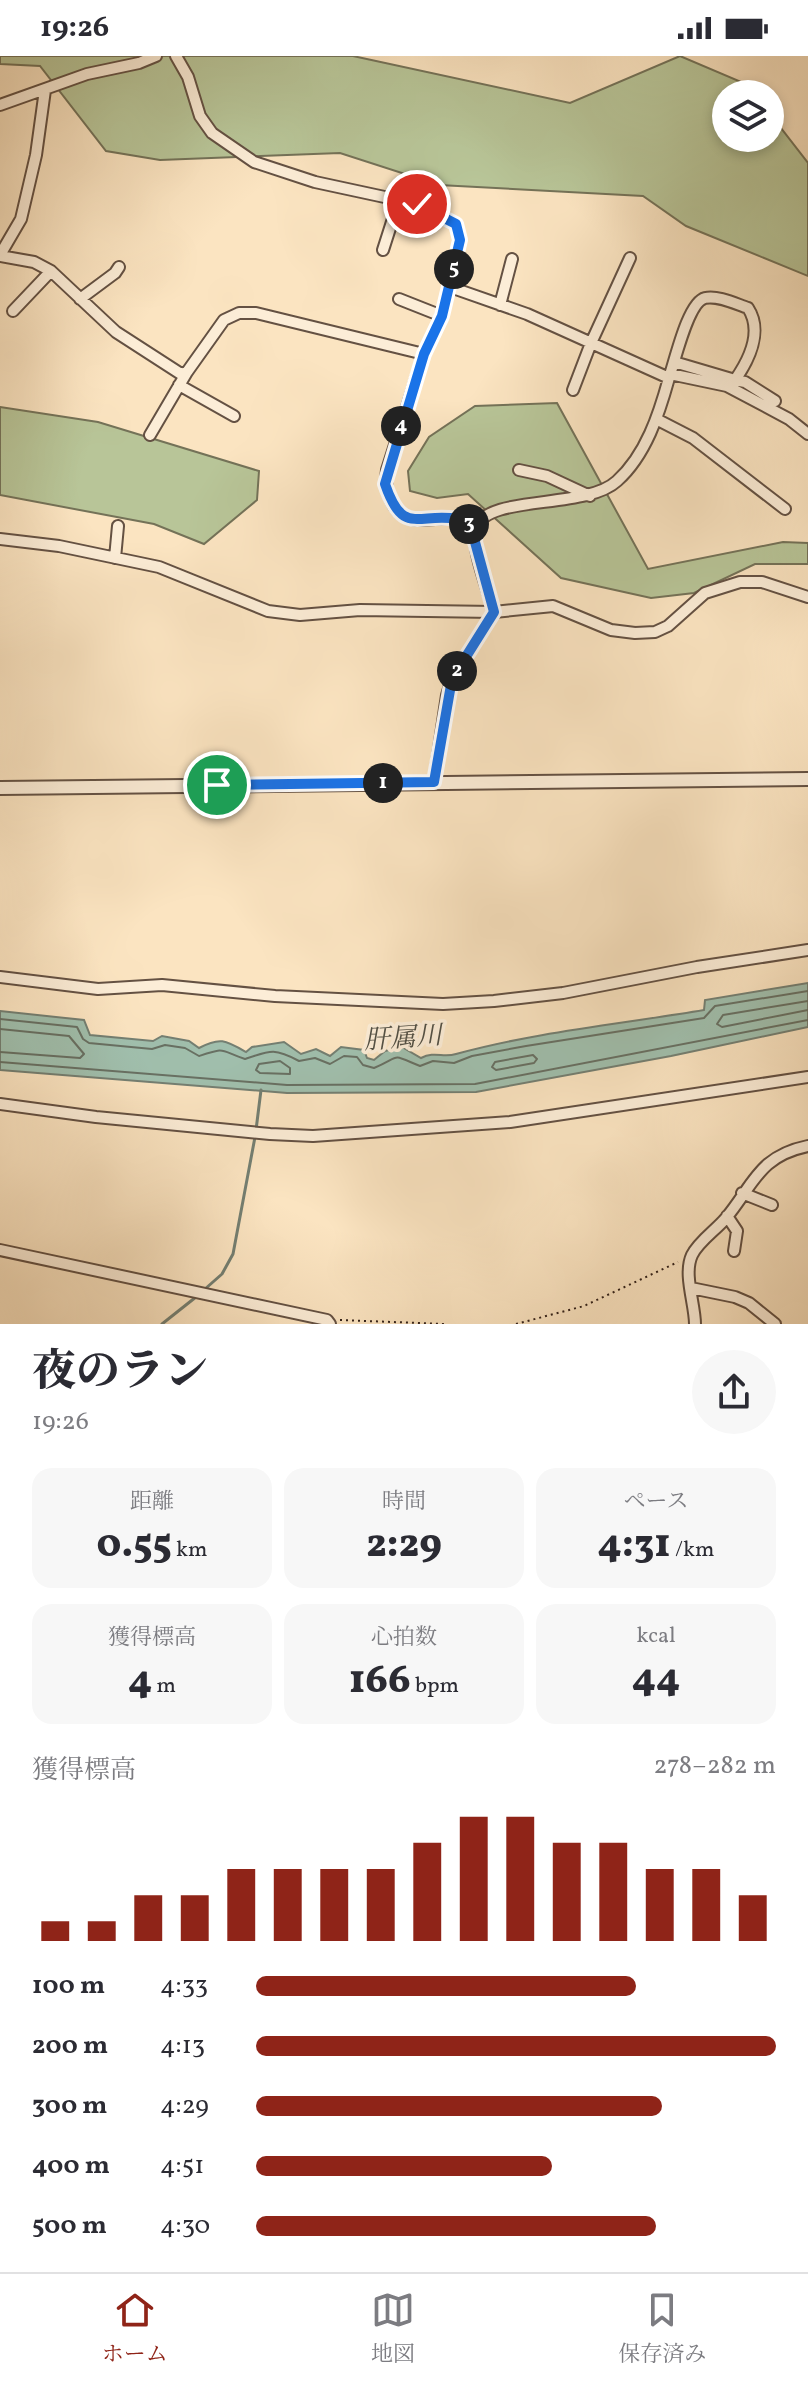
<!DOCTYPE html>
<html lang="ja">
<head>
<meta charset="utf-8">
<style>
  body { margin:0; font-family:Vollkorn,"Noto Serif JP",serif; background:#f7f7f7; color:#2b2b33; height:100vh; display:flex; flex-direction:column; font-size:30px; white-space:nowrap }
  * { box-sizing:border-box; margin:0 }
  p { font-size:26px; color:#7c7c81 }
  .icon { flex:none; width:44px; height:44px; fill:none; stroke:currentColor; stroke-width:2; stroke-linecap:round; stroke-linejoin:round }
  .map { position:relative; height:1268px; overflow:hidden }
  .sheet { display:flex; flex-direction:column; background:#fff; flex:1 }
  .sheet>* { flex:none }
  .fabs { position:absolute; left:712px; top:24px; display:grid; gap:16px }
  .fabs a { display:grid; place-items:center; width:72px; height:72px; border-radius:50%; background:#fff; box-shadow:0 4px 12px #0003; font-size:40px }
  .pin { position:absolute; display:grid; place-items:center; width:68px; height:68px; color:#fff; margin:-34px; border:4px solid #fff; border-radius:50%; box-shadow:0 2px 8px #0007 }
  .km { position:absolute; width:40px; height:40px; margin:-20px; border-radius:50%; background:#222; color:#fff; font-size:22px; line-height:40px; text-align:center }
  .round { display:grid; place-items:center; flex:none; width:84px; height:84px; border-radius:42px; background:#f7f7f7 }
  .head { display:flex; align-items:center; justify-content:space-between; height:136px; padding:0 32px }
  h1 { font-size:44px; font-weight:800; line-height:60px }
  .stats { display:grid; grid-template-columns:repeat(3,1fr); gap:12px; height:136px; padding:8px 32px }
  .stats div { display:grid; align-content:center; border-radius:20px; background:#f7f7f7; text-align:center }
  .stats b { font-size:40px; font-weight:800 }
  .stats small { font-size:22px; font-weight:400 }
  .stats p { font-size:22px }
  .chart { height:224px; padding:16px 32px }
  .chart p { display:flex; justify-content:space-between }
  .chart svg { width:100%; height:144px; margin-top:8px; stroke:#8f2418; stroke-width:6 }
  ul { padding:0 32px; list-style:none; font-size:26px }
  li { display:grid; grid-template-columns:128px 96px 1fr; align-items:center; height:60px }
  li i { height:20px; border-radius:10px; background:#8f2418 }
  .status { display:flex; justify-content:space-between; align-items:center; height:56px; padding:0 40px; background:#fff; direction:ltr }
  .status svg { height:22px; fill:currentColor }
  .tab-bar { display:flex; justify-content:space-around; align-items:center; height:112px; border-top:2px solid #e1e1e2; background:#fff; font-size:22px; color:#7c7c81 }
  .tab-bar a { display:grid; justify-items:center; gap:4px }
  .tab-bar .on { color:#8f2418 }
  .map>svg:first-child { display:block }
</style>
</head>
<body>
<div class="status"><b>19:26</b><svg viewBox="0 0 49 12"><path d="M0 12V9h3v3zM5 12V6h3v6zM10 12V3h3v9zM15 12V0h3v12zM26 1h20v11H26zM47 4h2v5h-2z"/></svg></div>
<div class="map">
<svg width="808" height="1268" viewBox="0 0 808 1268">
  <rect width="100%" height="100%" fill="#fbe4c1"/>
  <filter id="stains"><feTurbulence type="fractalNoise" baseFrequency=".0025" numOctaves="4"/><feColorMatrix values="0 0 0 0 .2 0 0 0 0 .09 0 0 0 0 .02 0 0 0 .5 -.17"/></filter>
  <radialGradient id="worn" r=".72"><stop offset=".6" stop-color="#630" stop-opacity="0"/><stop offset="1" stop-color="#630" stop-opacity=".3"/></radialGradient>
  <path fill="#b8c598" stroke="#747258" stroke-width="2" d="M0,0H353L570,47L680,0L746,28L754,38H726V82H770V58L808,107V220L686,170L643,140L439,129L340,97L160,104L106,95L40,10L0,8Z
    M557,347L648,513L783,486L808,487V508H755L694,537L651,542L561,522L468,438L437,442L410,435L408,415L429,381L475,350Z
    M0,351L98,366L259,415L257,444L204,488L154,468L0,439Z"/>
  <path fill="#a0bfad" stroke="#747f72" stroke-width="2" d="M808,927V971L671,1000L476,1036L287,1037L0,1014V955L84,964L90,979L153,985L162,980L189,985L199,992C220,981 225,984 246,996L252,991L284,986L301,998L316,993L330,1000L341,991L364,994L367,1002L374,1004L385,995L402,991L421,1002C435,995 443,1002 456,998C536,976 621,968 704,954L705,944Z"/>
  <g fill="none" stroke-linecap="round" stroke-linejoin="round">
    <path stroke="#687063" stroke-width="2" d="M808,945L723,959L717,968L722,971L808,954
      M0,963L77,971L83,983L89,987L152,993L165,989L185,992L199,1000C228,991 218,994 245,1003C271,994 275,992 299,1005L315,1002L330,1008L344,1000L357,1001L363,1009L374,1012C403,1000 388,997 420,1010L433,1005L454,1007L472,1000L526,990L704,962L715,950L808,935
      M0,973L69,980L84,998L80,1002L0,996
      M533,999L537,1003L534,1007L496,1014L492,1011L495,1006Z
      M280,1005L290,1012V1018L260,1017L256,1014L259,1008Z
      M0,1006L287,1029L475,1028L808,964"/>
    <path stroke="#747f72" stroke-width="3" d="M256,1074L261,1034
      M205,1233L222,1218L233,1198L255,1081
      M162,1268L196,1241"/>
    <defs>
      <path id="minor" d="M176,0L188,21L200,60L212,77L254,106L315,126L417,148L456,168L460,184L442,260L424,298L387,414C385,428 387,438 394,450C409,474 436,459 458,463C464,465 471,468 476,471
        M0,49L87,18L139,7L156,0
        M383,194L399,144
        M0,199L21,163L36,99L45,34
        M0,200L34,206L51,215L116,276L181,318L187,316L224,264L239,257H256L424,298
        M80,243L115,217L119,211
        M399,243L442,260
        M500,249L512,203
        M13,255L51,215
        M670,318L727,330L789,363L808,378
        M669,322C675,305 688,246 705,242C718,239 736,248 748,252C763,275 749,304 735,324L674,306
        M735,324L745,326L775,345
        M179,329L234,360
        M573,334L591,287L630,202
        M658,364L693,382L785,453
        M150,379L187,316
        M519,414L547,420L590,440
        M0,483L59,490L159,511L268,555L300,559L360,554L494,556L553,550L611,574L635,577L655,576L668,570L705,537L740,526H762L808,541
        M115,502L118,470
        M434,726L447,639L452,623L494,556C489,536 470,490 476,472C486,438 586,454 617,425C646,399 659,358 669,322L527,258L450,231
        M0,921L98,933L162,929L275,940L443,948L494,945L563,937L697,911L808,894
        M0,1048L96,1061L270,1078L313,1080L510,1066L808,1021
        M742,1137L772,1149
        M727,1160L737,1175L734,1195
        M0,1194L327,1264L330,1268
        M691,1232L735,1241L749,1247L775,1268
        M695,1268C695,1248 683,1218 692,1199C699,1185 716,1174 726,1162C754,1128 759,1100 808,1090"/>
      <path id="tertiary" d="M0,732L808,723"/>
    </defs>
    <use href="#minor" stroke="#645143" stroke-width="14"/>
    <use href="#tertiary" stroke="#645143" stroke-width="16"/>
    <path stroke="#312019" stroke-width="2" stroke-dasharray="2 4" stroke-linecap="butt" d="M340,1264L445,1268
      M516,1268L584,1250L678,1206"/>
    <use href="#minor" stroke="#fcedd7" stroke-width="10"/>
    <use href="#tertiary" stroke="#fcedd7" stroke-width="12"/>
  </g>
  <g fill="none" stroke-linecap="round" stroke-linejoin="round">
    <defs>
      <path id="route" d="M217,729L434,726L452,623L494,556L475,486L476,471C470,468 464,464 458,463C418,456 403,481 385,428L424,298L442,260L460,184L456,168L417,148"/>
    </defs>
    <use href="#route" stroke="#fff" stroke-width="16"/>
    <use href="#route" stroke="#1a73e8" stroke-width="10"/>
  </g>
  <g text-anchor="middle" dominant-baseline="central" stroke-width="7" stroke-linejoin="round" paint-order="stroke">
    <g font-size="26" font-style="italic" fill="#525045" stroke="#fcedd7">
      <text transform="translate(403 983) rotate(-4)">肝属川</text>
    </g>
  </g>
  <rect width="100%" height="100%" filter="url(#stains)"/>
  <rect width="100%" height="100%" fill="url(#worn)"/>
</svg>
<div class="fabs">
<a><svg class="icon" aria-label="layers" viewBox="0 0 24 24"><path d="M12 4l9 5-9 5-9-5zM3 14l9 5 9-5"/></svg></a>
</div>
<div class="pin" style="left:217px;top:729px;background:#1e9e55"><svg class="icon" aria-label="arrive" viewBox="0 0 24 24"><path d="M6 21V4h12l-3 4 3 4H6"/></svg></div>
<div class="pin" style="left:417px;top:148px;background:#d93025"><svg class="icon" aria-label="check" viewBox="0 0 24 24"><path d="M5 12l5 5 9-10"/></svg></div>
<b class="km" style="left:383px;top:727px">1</b>
<b class="km" style="left:457px;top:615px">2</b>
<b class="km" style="left:469px;top:468px">3</b>
<b class="km" style="left:401px;top:370px">4</b>
<b class="km" style="left:454px;top:213px">5</b>
</div>
<section class="sheet">
<div class="head"><div><h1>夜のラン</h1><p>19:26</p></div><a class="round"><svg class="icon" aria-label="share" viewBox="0 0 24 24"><path d="M12 15V3M7 8l5-5 5 5M5 13v7h14v-7"/></svg></a></div>
<div class="stats">
<div><p>距離</p><b>0.55<small> km</small></b></div>
<div><p>時間</p><b>2:29</b></div>
<div><p>ペース</p><b>4:31<small> /km</small></b></div>
</div>
<div class="stats">
<div><p>獲得標高</p><b>4<small> m</small></b></div>
<div><p>心拍数</p><b>166<small> bpm</small></b></div>
<div><p>kcal</p><b>44</b></div>
</div>
<div class="chart"><p><span>獲得標高</span>278–282 m</p>
<svg viewBox="0 0 160 44" preserveAspectRatio="none"><path d="M5 44V38M15 44V38M25 44V30M35 44V30M45 44V22M55 44V22M65 44V22M75 44V22M85 44V14M95 44V6M105 44V6M115 44V14M125 44V14M135 44V22M145 44V22M155 44V30"/></svg>
</div>
<ul>
<li><b>100 m</b>4:33<i style="width:73%"></i></li>
<li><b>200 m</b>4:13<i style="width:100%"></i></li>
<li><b>300 m</b>4:29<i style="width:78%"></i></li>
<li><b>400 m</b>4:51<i style="width:57%"></i></li>
<li><b>500 m</b>4:30<i style="width:77%"></i></li>
</ul>
</section>
<nav class="tab-bar">
<a class="on"><svg class="icon" aria-label="home" viewBox="0 0 24 24"><path d="M3 11l9-7 9 7M6 9v11h12V9"/></svg>ホーム</a>
<a><svg class="icon" aria-label="map" viewBox="0 0 24 24"><path d="M3 6l6-2 6 2 6-2v14l-6 2-6-2-6 2zM9 4v14M15 6v14"/></svg>地図</a>
<a><svg class="icon" aria-label="saved" viewBox="0 0 24 24"><path d="M7 4h10v16l-5-4-5 4z"/></svg>保存済み</a>
</nav>
</body>
</html>
